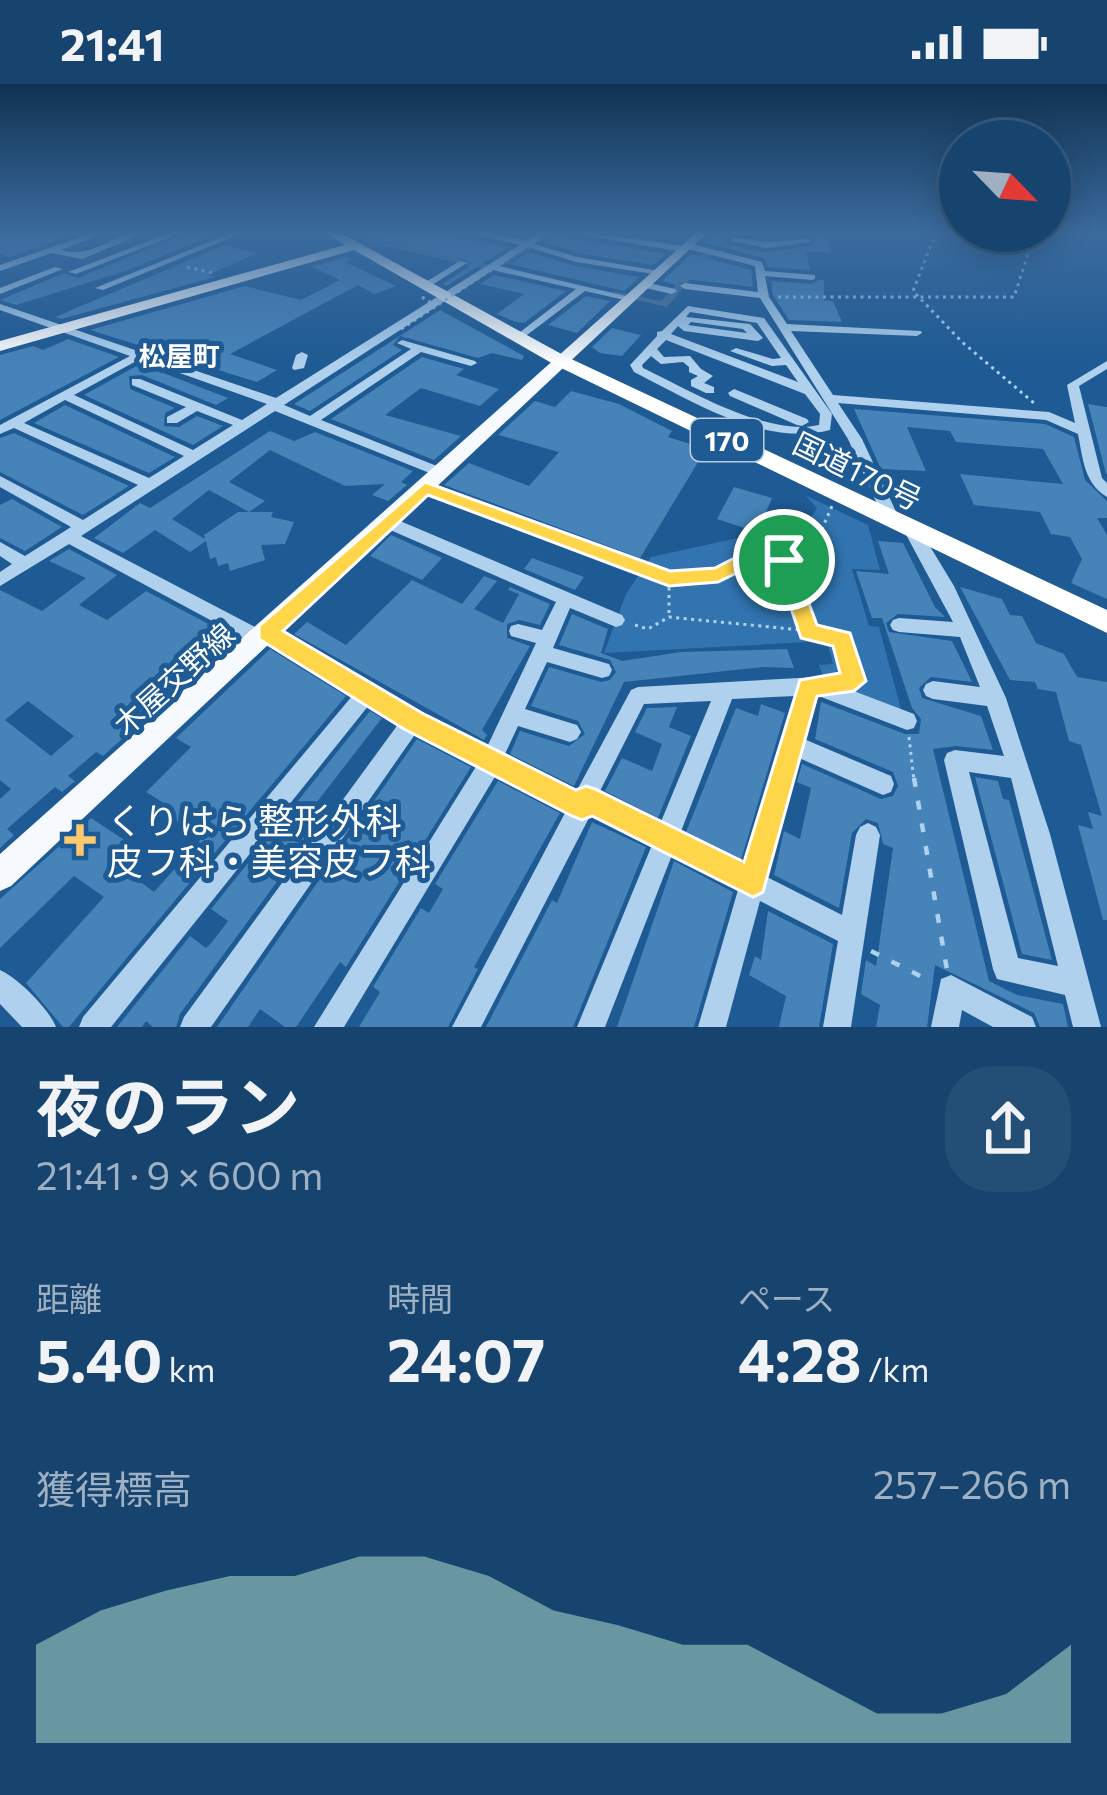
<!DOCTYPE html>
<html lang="ja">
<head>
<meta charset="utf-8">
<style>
  body { margin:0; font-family:Commissioner,"Noto Sans JP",sans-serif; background:#234e76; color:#f1f3f6; height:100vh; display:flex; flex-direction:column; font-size:45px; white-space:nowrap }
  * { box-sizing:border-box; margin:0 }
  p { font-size:39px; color:#9eb0c2 }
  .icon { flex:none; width:66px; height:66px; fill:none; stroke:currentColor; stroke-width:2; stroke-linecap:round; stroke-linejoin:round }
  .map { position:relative; height:943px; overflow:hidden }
  .side { display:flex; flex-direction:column; background:#16446e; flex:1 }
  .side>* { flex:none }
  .needle { width:78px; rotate:115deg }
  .fabs { position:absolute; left:939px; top:36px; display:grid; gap:24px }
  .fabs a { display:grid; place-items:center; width:132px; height:132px; border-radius:50%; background:#16446e; box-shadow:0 6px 30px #0003,0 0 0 3px #355c81; font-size:60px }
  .pin { position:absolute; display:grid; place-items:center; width:102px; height:102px; color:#fff; margin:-51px; border:6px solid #fff; border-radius:50%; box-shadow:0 3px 12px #0007 }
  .round { display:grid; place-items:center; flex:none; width:126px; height:126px; border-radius:48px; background:#234e76 }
  .headline { display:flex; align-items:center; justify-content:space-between; height:204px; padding:0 36px }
  h1 { font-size:66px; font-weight:700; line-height:90px }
  .figures { display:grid; grid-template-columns:repeat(3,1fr); gap:18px; height:204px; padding:12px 36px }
  .figures div { display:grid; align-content:center }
  .figures b { font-size:60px; font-weight:700 }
  .figures small { font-size:33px; font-weight:400 }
  .figures p { font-size:33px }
  .chart { height:336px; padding:24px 36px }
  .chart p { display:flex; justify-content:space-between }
  .chart svg { width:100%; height:216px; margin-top:12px; fill:#8bbbb9; opacity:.7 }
  .status { display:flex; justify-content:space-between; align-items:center; height:84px; padding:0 60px; background:#16446e; direction:ltr }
  .status svg { height:33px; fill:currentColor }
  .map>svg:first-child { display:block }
</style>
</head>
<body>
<div class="status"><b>21:41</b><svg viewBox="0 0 49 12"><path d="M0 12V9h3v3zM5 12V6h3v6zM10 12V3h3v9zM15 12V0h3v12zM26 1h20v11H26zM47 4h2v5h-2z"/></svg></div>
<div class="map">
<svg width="1107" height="943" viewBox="0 0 1107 943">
  <rect width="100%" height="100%" fill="#1e5a93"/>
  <path fill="#3174b0" d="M805,411L868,441L880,486L852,485L869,542L879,543L902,629L826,601L819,581L833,580L827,557L604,569L626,510L651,473L756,450L767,470L791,467L817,424Z"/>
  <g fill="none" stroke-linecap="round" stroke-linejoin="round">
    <path fill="#49739b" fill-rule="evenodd" d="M545,148H555L503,183L512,187L507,190L355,155L359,153L494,182Z
      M783,148H791L787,157L765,163L761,160L781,153Z
      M706,167L713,169L667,223L609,210L614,207L661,217Z"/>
  </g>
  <path fill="#4683b9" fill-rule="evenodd" d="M0,148H81L10,173L0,170Z
    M188,148H222L125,187L16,221L0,216L64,189L78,194Z
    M369,148H429L509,163L446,202L442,200L469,183L471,177L458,173L428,191L456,174L368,154Z
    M554,148L562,152L666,170L653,181L578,169L544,158Z
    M712,148H781L800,151L766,153L734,149L726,154L729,161L765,168L812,162L815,157L809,150L827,152L831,169L806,167L810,186L768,183L763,174L704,158Z
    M225,161L257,169L209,191L215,193L61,235L55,233Z
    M529,168L575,182L640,193L624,207L510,180Z
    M691,170L751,186L753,203L686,195L676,201L662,197Z
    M345,173L350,175L345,178L396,202L374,210L358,201L230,270L277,286L257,298L90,246L245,202L301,216L340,196L312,183Z
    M494,191L566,207L524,239L516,238L497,230L524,210L480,200Z
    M819,196H824V216L833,217L842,238L789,236L773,211L771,197L812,200Z
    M586,212L610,217L577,249L548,241Z
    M440,226L524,272L522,276L492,269L478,274L400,252L393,261L402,266L310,327L294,320Z
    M612,244L641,251L622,272L600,269L592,263Z
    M68,255L119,273L0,336V271L33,262L43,266Z
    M422,273L464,285L456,291L499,305L480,322L421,304L385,331L461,352L434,376L331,335Z
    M140,280L228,314L216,321L142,291L129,292L130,305L175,324L165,329L164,342L179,343L197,332L223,342L193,361L84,311Z
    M571,307L619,320L672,347L668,353L706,365L640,474L444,401L469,379L529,402L559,368L498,351L535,317L555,323Z
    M1088,320L1107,323V390H1106Z
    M65,321L175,373L149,389L34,339Z
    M854,325L1045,340L1074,353L1085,396L1107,417V434H1097L1107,451V515L1071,499L1082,475L1070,453L1051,450L1040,428L974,421L960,390L1063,400L1043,365L956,358L950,347L907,343L926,387L881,385Z
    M270,347L294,357L315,348L413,387L401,398L407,401L388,417L372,411L385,400L345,402L270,366L229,398L265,417L249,428L209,406L172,435L205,455L204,451L238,428H273L271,433L294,438L285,460L261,461L265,476L230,487L228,479L218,482L216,473L210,475L206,457L190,468L155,446L123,469L94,454L140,419L150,424Z
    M14,349L129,402L83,431L0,388V354Z
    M734,403L772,414L763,435L800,449L790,466L767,467L757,448L717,435Z
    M12,415L62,443L25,467L0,454V421Z
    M391,451L442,474L422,496L370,472Z
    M878,457L903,459L935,523L945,533L898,530L886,539L889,548L952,557L972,598L931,593L919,604L922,614L981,632L993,666L956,662L933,665L989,897L1017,911L1063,920L1068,943H1040L1034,929L935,881L927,943H876L880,921L861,910L866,876L876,882L893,764L883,760L878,739L866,735L852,749L839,824L774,791L784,747L800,755L811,704L797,698L802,680L881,715L893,712L898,702L893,688L815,655L821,618L905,650H919L921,635L912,624L882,534H872L856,487L889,490Z
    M69,465L117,491L79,521L107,536L146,507L235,554L103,672L96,668L68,692L75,697L62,708L55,703L7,745L14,751L0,764V715L11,705L0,696V506L42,527L86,494L49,477ZM28,617L74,652L51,672L5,636Z
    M532,474L554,482L584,493L575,506L524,485Z
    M484,492L497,497L474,525L503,539L519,510L508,506L510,503L550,520L540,541L519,536L507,540V554L530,562L482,646L487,651L484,656L294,550L307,538L346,561L412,496L462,520Z
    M960,503L1002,515L1010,531L1022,532L1036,559L1064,570L1077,593L1107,598V836H1103L1078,741L1093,745L1088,728L1102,732L1081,661L1069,657L1056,608L1038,605L1035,598L1010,596Z
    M572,530L608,545L601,569L622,577L681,568L787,565L794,584L763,583L624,598L574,702L510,670L520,647L569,662L585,650L578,637L531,622L549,583L601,598L610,596L616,588L610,576L559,561Z
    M270,565L346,612L69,943H63L26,899L104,813L74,792L0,864V815L91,734L135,763L118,781L154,808L202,754L162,727L167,721L146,708L191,663L176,654Z
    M761,620L785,629L741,776L686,748L736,624L758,632Z
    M677,623L669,643L691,652L658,734L605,707L622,674L652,687L662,660L635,648L647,624Z
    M370,627L382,634L310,727L323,735L180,930L176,943H153L146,937L142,943H117L190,852L206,864L212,858L228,837L211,825Z
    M417,655L471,683L346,883L340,878L296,943H285L260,925L248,943H217Z
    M975,693L998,697L1003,715L1009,716L1052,876L1022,870Z
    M498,697L560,729L474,883L478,885L448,943H359L380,908L373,903L421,824L429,829L443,805L435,800Z
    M592,738L646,763L573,943H486L552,816L557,819Z
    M674,777L733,808L694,943H617Z
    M768,827L833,860L819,943H779L786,912L749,891L755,872L761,876Z"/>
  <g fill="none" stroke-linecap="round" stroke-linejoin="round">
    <path stroke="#afd1ee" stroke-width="3" stroke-dasharray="3 4.5" stroke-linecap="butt" d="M936,148L913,207L962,258L1034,319
      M187,183L213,189
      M778,213H1014L1030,164L965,148
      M785,478L809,548
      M656,490L669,494L718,491L752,472L784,476L812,468L832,422
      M669,496V533
      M635,541L648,545L669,533L821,548L842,555L851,598
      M909,653L914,697"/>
    <path stroke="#afd1ee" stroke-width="4.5" stroke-dasharray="9 14" stroke-linecap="butt" d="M914,694L947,886
      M871,867L932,898"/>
    <path fill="#afd1ee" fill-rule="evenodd" d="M95,148H107L61,166C98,175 110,148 147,148L82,175L52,169L0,187V181Z
      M172,148H184L76,190L68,188Z
      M234,148H245L103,206L95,204Z
      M466,148H482L526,157L540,148H550L534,160L577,173L665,188L660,191L576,178L528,163L499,182L634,214L629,217L585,207L519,257L515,256V252L576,205L493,186L284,321L310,332L411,265L397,259L402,256L475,277L477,279L471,282L421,268L321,336L447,386L449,389L447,392H437L275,327L81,452L259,545L267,541L274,543C345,585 412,626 487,663L536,559L511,552L509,547L511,542L518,540L542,546L556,518L381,442L379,438L381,434H393L622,531L625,536L622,541L616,543L570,524L553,564L609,580L612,586L609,592L602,594L547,578L525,625L577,641L581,648L577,655L570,658L518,642L504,672L576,708L631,606L638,603L817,593L914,630L917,637L914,644L907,646L816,611L804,655L891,692L894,700L891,708L883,711L799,674L767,793L842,831L856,751L860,743L868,739L876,743L880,751L851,943H823L838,857L760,817L726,943H698L738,806L672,771L605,943H577L652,761L591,730L481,943H452L566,727L496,691L344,943H314L477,681L416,649L211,943H180L184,933L399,639L369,621L111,943H79L83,933L353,611L267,558L260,562L253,559L69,460L0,502V488L12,480L0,472V458L25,472L71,443L0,403V392L83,436L138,401L14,344L0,350V341L130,272L0,226V220L276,314L520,161ZM140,275L267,320L242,336L140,295H132V301L186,323L167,333V339H177L197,327L233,341L193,366L74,311ZM65,316L184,372L149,394L24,339ZM795,612L745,783L680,750L732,615ZM711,617L660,740L599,709L644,620Z
      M563,148H584L684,162L688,159L762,178L765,187L815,191V195L812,196L765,192L769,213L787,240L921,247L922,249L917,252L791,247L833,311L1049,328L1075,339L1067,301L1107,277V285L1079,302L1102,394L1107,399V413C1084,399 1083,375 1078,350L1046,336L838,319L862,355L900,436L898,440H886L848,355L760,214L685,205L680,202L685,199L758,208L755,182L688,165L684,168Z
      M733,153L766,158L807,155L811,158L766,164L730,157Z
      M460,177L467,179L427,204L419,202Z
      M55,183L63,185L0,210V204Z
      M644,198L675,205L677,207L672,210L641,203V199Z
      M688,222L764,234L832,330L830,346C763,363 692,317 634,288L630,281L632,279L657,252V248L662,247ZM690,228L757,239L781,274L773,275L736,264L730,267L772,282L786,281L798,298L671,250L678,242L684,247L758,257L763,254L750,240L686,233ZM691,238L743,245L747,249L688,241ZM666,256L805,310L820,330L819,341C767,353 689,306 643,284L642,281L651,272L661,280L683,278L689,283V288L698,292L691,296V302L706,309H714V303L704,299L713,292L701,285L690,272L664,273L657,265Z
      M302,268L308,271L304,284L294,286L292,284L296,271Z
      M734,305L807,335L809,338L802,342L797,341L730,312L728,309Z
      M425,399L645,481L647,485L645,489H633L420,407L418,404Z
      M911,440L917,441L954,502L1006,614L1050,750L1101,943H1073L1065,911L997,895L993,885L944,676L947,669L955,666L1004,672L987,622L933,615L926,612L923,606L926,600L933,597L980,603L960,553L899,548L893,546L890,541L893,536L899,534L953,538L903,445ZM969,688L1011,694L1058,882L1018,874Z
      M0,886C18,894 49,925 56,943H22L0,920Z
      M951,891L1032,933L1036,943H993L962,926L959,943H931L941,895Z"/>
    <path fill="#f6faff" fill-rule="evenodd" d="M697,148H708L11,802L0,807V770Z"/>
    <path fill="#fff" fill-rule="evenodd" d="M324,148H339L567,273L1107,526V549L555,281L354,166L0,267V257L345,161Z"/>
    <path stroke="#afd1ee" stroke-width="3" stroke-dasharray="3 4.5" stroke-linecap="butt" d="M422,213L436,222
      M401,245L508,175L500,180"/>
  </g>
  <linearGradient id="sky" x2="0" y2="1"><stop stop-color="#103251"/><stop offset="0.53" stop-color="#3b6b9e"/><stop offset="1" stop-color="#3b6b9e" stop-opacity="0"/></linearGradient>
  <rect width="1107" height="280" fill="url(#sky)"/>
  <path fill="#ffd54a" stroke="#fff" stroke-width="3" fill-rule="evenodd" d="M425,398L670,487L715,484L752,465L791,471L817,541L850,549L866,597L854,607L817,612L763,808L753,813L592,732L582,736L572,732L404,645L259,555V542ZM428,411L669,502L718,498L755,480L777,483L801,554L833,562L840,589L800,596L744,778L595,705L586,702L576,706L422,629L283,547Z"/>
  <path fill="#fdc96e" stroke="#1e5a93" stroke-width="4.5" d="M74 738h12v12h12v12h-12v12h-12v-12h-12v-12h12z"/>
  <g text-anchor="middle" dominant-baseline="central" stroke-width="10" stroke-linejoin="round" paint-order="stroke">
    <g font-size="27" font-weight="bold" fill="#fff" stroke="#1e5a93">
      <text x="179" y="271">松屋町</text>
    </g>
    <rect fill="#1e5a93" stroke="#bccedf" stroke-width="3" x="691" y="335" width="72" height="42" rx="9"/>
    <g font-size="27" font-weight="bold" fill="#fff">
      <text x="727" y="356">170</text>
    </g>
    <g font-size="30" fill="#fff" stroke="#1e5a93">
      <text transform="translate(858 386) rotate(26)">国道170号</text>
      <text transform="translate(173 594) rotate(-42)">木屋交野線</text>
    </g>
    <g font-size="36" fill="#fff" stroke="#1e5a93" text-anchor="start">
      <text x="107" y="735">くりはら 整形外科<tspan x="107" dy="41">皮フ科・美容皮フ科</tspan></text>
    </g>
  </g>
</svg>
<div class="fabs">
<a><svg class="needle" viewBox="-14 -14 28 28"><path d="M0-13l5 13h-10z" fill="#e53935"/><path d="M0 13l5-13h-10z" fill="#9eb0c2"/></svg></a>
</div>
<div class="pin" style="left:784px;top:476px;background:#1e9e55"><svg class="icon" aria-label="arrive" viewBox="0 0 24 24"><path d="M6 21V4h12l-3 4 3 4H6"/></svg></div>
</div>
<section class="side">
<div class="headline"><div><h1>夜のラン</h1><p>21:41 · 9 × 600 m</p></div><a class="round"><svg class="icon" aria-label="share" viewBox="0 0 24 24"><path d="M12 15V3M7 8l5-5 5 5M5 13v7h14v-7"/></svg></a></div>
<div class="figures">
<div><p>距離</p><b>5.40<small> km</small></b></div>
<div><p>時間</p><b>24:07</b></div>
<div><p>ペース</p><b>4:28<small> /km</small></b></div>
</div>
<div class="chart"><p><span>獲得標高</span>257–266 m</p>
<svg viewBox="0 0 160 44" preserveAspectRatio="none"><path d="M0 44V24L10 17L20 13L30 10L40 10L50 6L60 6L70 10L80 17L90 20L100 24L110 24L120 31L130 38L140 38L150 34L160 24V44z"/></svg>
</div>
</section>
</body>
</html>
